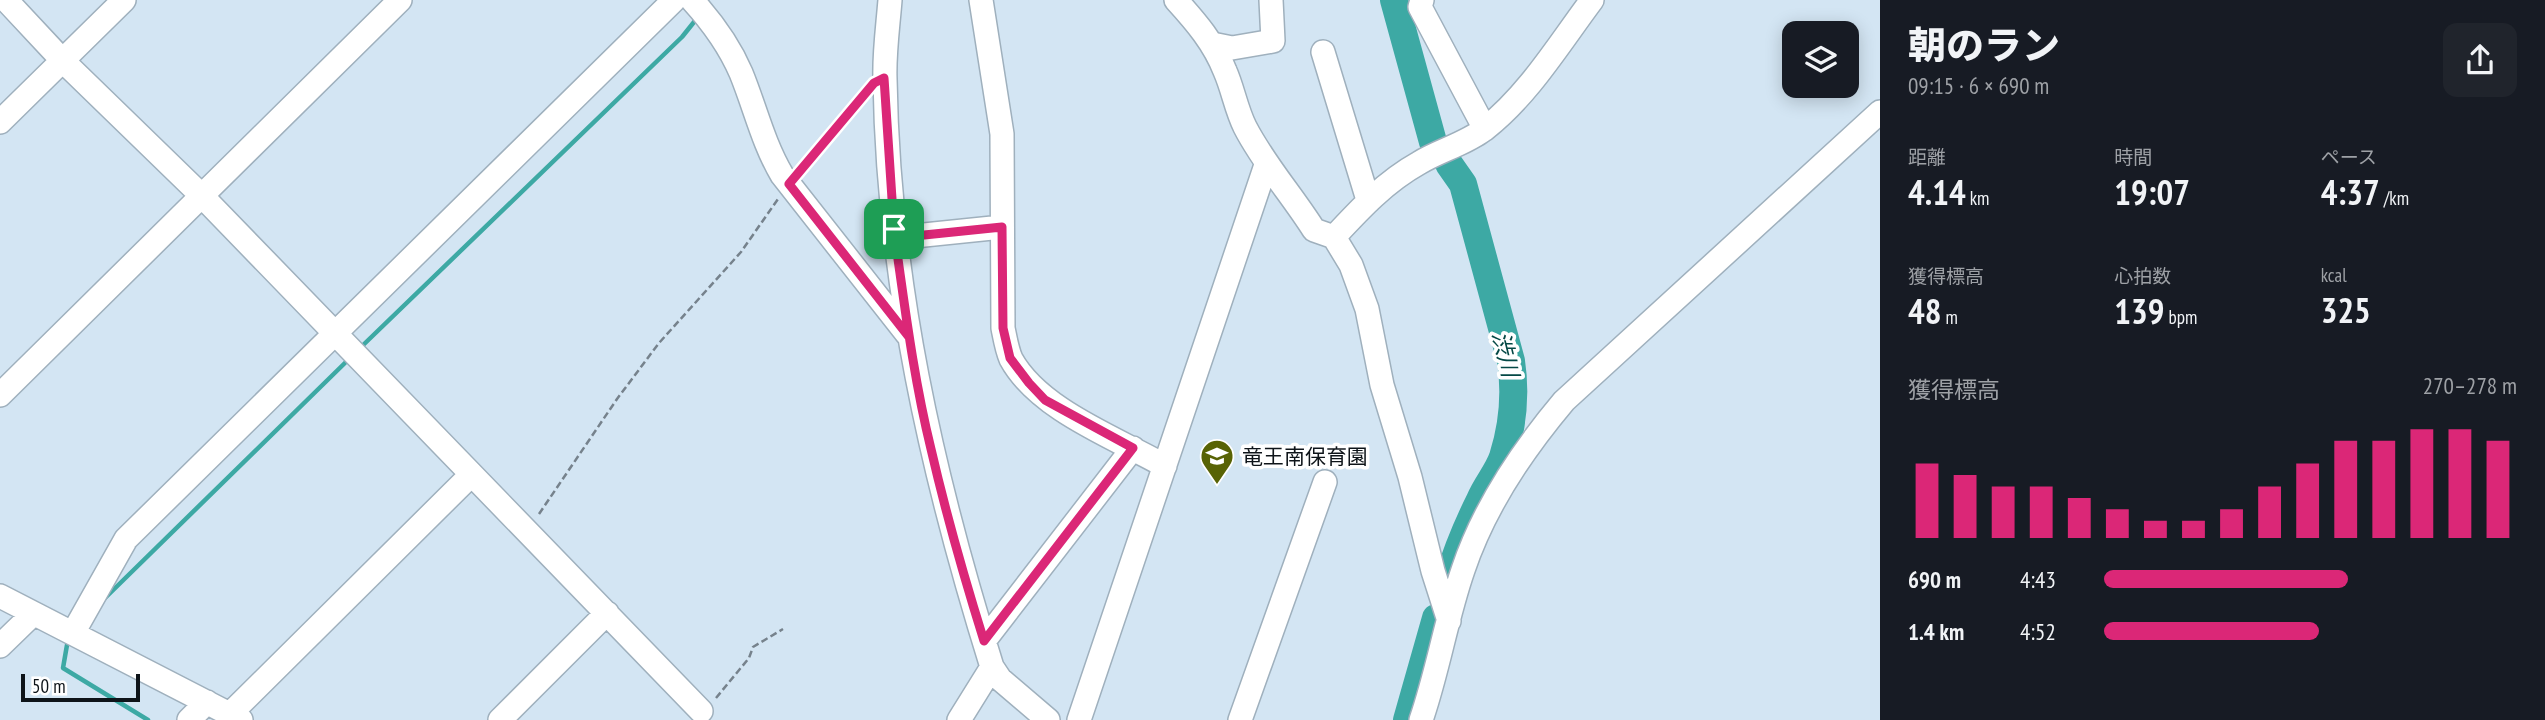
<!DOCTYPE html>
<html lang="ja">
<head>
<meta charset="utf-8">
<style>
  body { margin:0; font-family:"PT Sans Narrow","Noto Sans JP",sans-serif; background:#20242c; color:#f1f3f6; height:100vh; display:flex; flex-direction:column; font-size:26px; white-space:nowrap }
  * { box-sizing:border-box; margin:0 }
  p { font-size:23px; color:#9ea1a6 }
  .icon { flex:none; width:38px; height:38px; fill:none; stroke:currentColor; stroke-width:2; stroke-linecap:round; stroke-linejoin:round }
  .map { position:relative; flex:1; overflow:hidden }
  .details { display:flex; flex-direction:column; background:#171b24; width:665px }
  .details>* { flex:none }
  .buttons { position:absolute; left:1782px; top:21px; display:grid; gap:14px }
  .buttons a { display:grid; place-items:center; width:77px; height:77px; border-radius:14px; background:#171b24; box-shadow:0 4px 18px #0003; font-size:35px }
  .scale { position:absolute; left:21px; bottom:18px; width:119px; box-sizing:border-box; padding-left:7px; border:4px solid #0e1419; border-top:0; font-size:19px; line-height:24px; white-space:nowrap; color:#0e1419; -webkit-text-stroke:5px #fff; paint-order:stroke }
  .pin { position:absolute; display:grid; place-items:center; width:60px; height:60px; color:#fff; margin:-30px; border-radius:14px; box-shadow:0 4px 10px #0006 }
  .round { display:grid; place-items:center; flex:none; width:74px; height:74px; border-radius:14px; background:#20242c }
  .head { display:flex; align-items:center; justify-content:space-between; height:119px; padding:0 28px }
  h1 { font-size:38px; font-weight:800; line-height:52px }
  .stats { display:grid; grid-template-columns:repeat(3,1fr); gap:10px; height:119px; padding:7px 28px }
  .stats div { display:grid; align-content:center }
  .stats b { font-size:35px; font-weight:800 }
  .stats small { font-size:19px; font-weight:400 }
  .stats p { font-size:19px }
  .chart { height:196px; padding:14px 28px }
  .chart p { display:flex; justify-content:space-between }
  .chart svg { width:100%; height:126px; margin-top:7px; stroke:#db2777; stroke-width:6 }
  ul { padding:0 28px; list-style:none; font-size:23px }
  li { display:grid; grid-template-columns:112px 84px 1fr; align-items:center; height:52px }
  li i { height:18px; border-radius:9px; background:#db2777 }
  main { display:flex; flex:1; min-height:0 }
  .map>svg:first-child { display:block }
</style>
</head>
<body>
<main>
<div class="map">
<svg width="1880" height="720" viewBox="0 0 1880 720">
  <rect width="100%" height="100%" fill="#d3e5f3"/>
  <g fill="none" stroke-linecap="round" stroke-linejoin="round">
    <path stroke="#3da9a4" stroke-width="4.5" d="M359,349L682,37L698,17
      M104,599L350,358
      M67,645L63,668L148,720"/>
    <path stroke="#3da9a4" stroke-width="28" d="M1394,0L1433,142
      M1448,580C1456,553 1467,526 1480,500C1486,485 1498,472 1503,457C1513,425 1516,394 1511,361L1463,184L1449,164
      M1407,720L1436,618"/>
    <defs>
      <path id="minor" d="M6,0L63,61L202,196L701,711
        M692,0C712,22 729,45 741,73C755,107 763,143 782,175L907,334
        M890,0C888,26 884,53 885,79C888,281 932,475 992,667L1000,679L1048,720
        M981,0L1002,134L1003,328C1005,338 1007,350 1011,359C1039,410 1116,438 1165,466
        M1176,0C1196,22 1214,43 1225,71C1233,89 1236,109 1245,127C1264,164 1292,195 1314,230L1334,237L1351,265L1367,309L1382,385L1410,477L1433,571L1449,621
        M1422,0L1420,7L1485,129
        M1212,44L1232,48L1273,41L1271,0
        M1323,52L1368,200
        M0,122L124,0
        M1334,237C1360,209 1385,182 1419,163C1440,150 1466,144 1486,128C1529,94 1559,44 1592,0
        M895,238L1002,227
        M0,395L400,0
        M0,596L241,720
        M73,633L126,539L674,0
        M984,641L1133,448
        M0,646L33,614
        M230,714L471,475
        M189,720L207,702
        M500,720L607,613
        M959,720L992,667
        M1079,720L1266,165
        M1240,720L1325,482
        M1421,720C1438,671 1446,619 1463,570C1484,507 1521,452 1564,401L1880,112"/>
    </defs>
    <use href="#minor" stroke="#9fb0bd" stroke-width="26"/>
    <path stroke="#76828c" stroke-width="2.5" stroke-dasharray="7 3.5" stroke-linecap="butt" d="M801,169L867,91
      M539,514L617,399L659,343L741,252L778,199
      M716,698L749,658L753,647L783,629"/>
    <use href="#minor" stroke="#fff" stroke-width="23"/>
  </g>
  <g fill="none" stroke-linecap="round" stroke-linejoin="round">
    <defs>
      <path id="route" d="M894,229L884,78L874,83L789,184L909,337L895,238L1002,227L1003,328L1010,358L1029,383L1045,400L1133,448L984,641C964,577 946,514 931,449C914,380 905,308 895,238L894,229"/>
    </defs>
    <use href="#route" stroke="#fff" stroke-width="14"/>
    <use href="#route" stroke="#db2777" stroke-width="9"/>
  </g>
  <defs>
    <symbol id="school-pin" viewBox="-11 -11 22 30"><path d="M0 17L-7.5 6A9.5 9.5 0 1 1 7.5 6Z" fill="#586305" stroke="#fff"/><path d="M0-5L7-2L0 1L-7-2ZM-4 1L0 2.5L4 1V4Q0 6-4 4Z" fill="#fff"/></symbol>
  </defs>
  <g fill-rule="evenodd">
    <use href="#school-pin" x="1198" y="437" width="38" height="52"/>
  </g>
  <g text-anchor="middle" dominant-baseline="central" stroke-width="7" stroke-linejoin="round" paint-order="stroke">
    <g font-size="21" fill="#0e1419" stroke="#fff" text-anchor="start">
      <text x="1242" y="456">竜王南保育園</text>
    </g>
    <g font-size="23" font-style="italic" fill="#044845" stroke="#fff">
      <text transform="translate(1506 354) rotate(76)">渋川</text>
    </g>
  </g>
</svg>
<div class="buttons">
<a><svg class="icon" aria-label="layers" viewBox="0 0 24 24"><path d="M12 4l9 5-9 5-9-5zM3 14l9 5 9-5"/></svg></a>
</div>
<div class="scale">50 m</div>
<div class="pin" style="left:894px;top:229px;background:#1e9e55"><svg class="icon" aria-label="arrive" viewBox="0 0 24 24"><path d="M6 21V4h12l-3 4 3 4H6"/></svg></div>
</div>
<section class="details">
<div class="head"><div><h1>朝のラン</h1><p>09:15 · 6 × 690 m</p></div><a class="round"><svg class="icon" aria-label="share" viewBox="0 0 24 24"><path d="M12 15V3M7 8l5-5 5 5M5 13v7h14v-7"/></svg></a></div>
<div class="stats">
<div><p>距離</p><b>4.14<small> km</small></b></div>
<div><p>時間</p><b>19:07</b></div>
<div><p>ペース</p><b>4:37<small> /km</small></b></div>
</div>
<div class="stats">
<div><p>獲得標高</p><b>48<small> m</small></b></div>
<div><p>心拍数</p><b>139<small> bpm</small></b></div>
<div><p>kcal</p><b>325</b></div>
</div>
<div class="chart"><p><span>獲得標高</span>270–278 m</p>
<svg viewBox="0 0 160 44" preserveAspectRatio="none"><path d="M5 44V18M15 44V22M25 44V26M35 44V26M45 44V30M55 44V34M65 44V38M75 44V38M85 44V34M95 44V26M105 44V18M115 44V10M125 44V10M135 44V6M145 44V6M155 44V10"/></svg>
</div>
<ul>
<li><b>690 m</b>4:43<i style="width:59%"></i></li>
<li><b>1.4 km</b>4:52<i style="width:52%"></i></li>
</ul>
</section>
</main>
</body>
</html>
